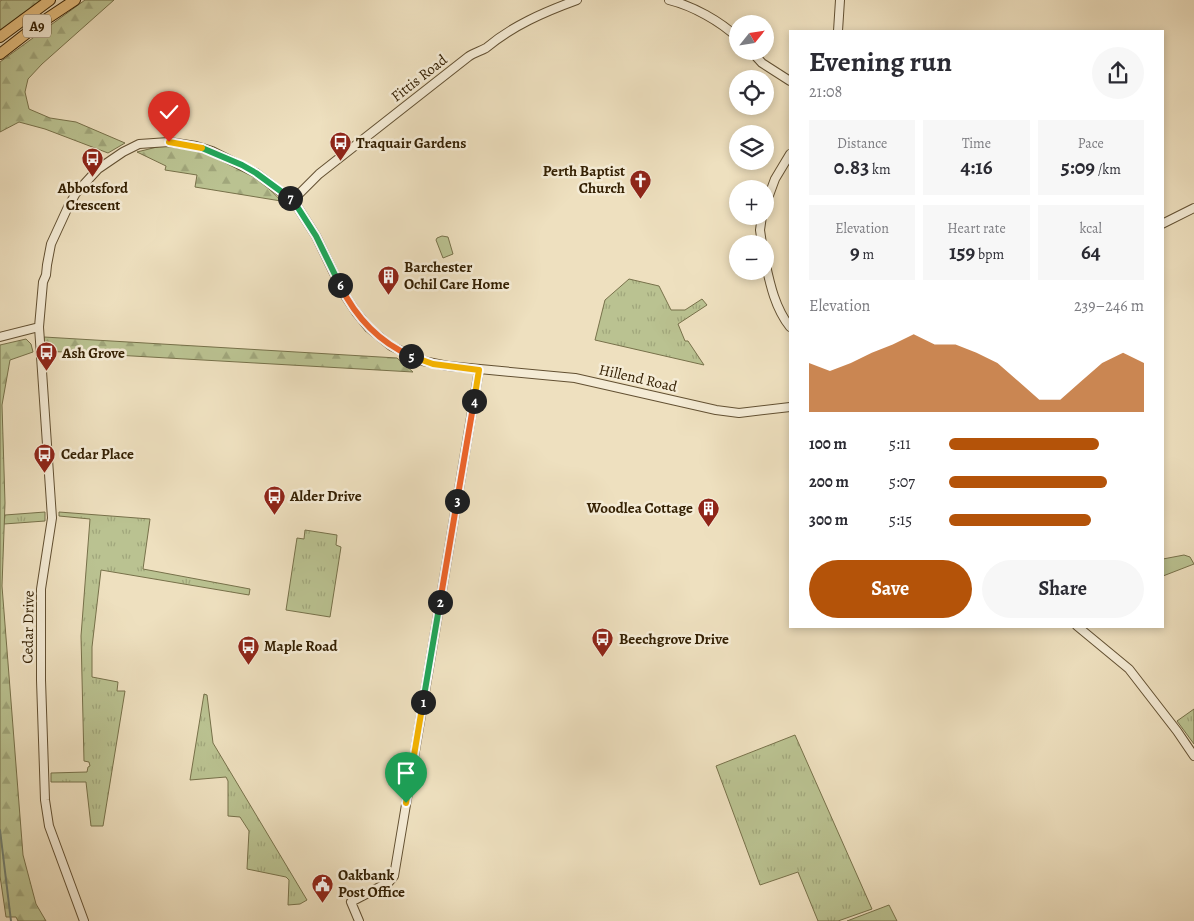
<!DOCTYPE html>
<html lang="en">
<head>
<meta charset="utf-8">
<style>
  body { margin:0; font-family:Alegreya,serif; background:#f7f7f7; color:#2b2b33; height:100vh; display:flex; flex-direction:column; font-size:19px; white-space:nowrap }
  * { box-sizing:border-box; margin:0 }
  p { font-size:16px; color:#7c7c81 }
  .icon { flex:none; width:28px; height:28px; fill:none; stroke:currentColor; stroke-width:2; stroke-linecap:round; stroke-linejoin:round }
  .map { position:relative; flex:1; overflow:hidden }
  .panel { position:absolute; left:789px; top:30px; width:375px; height:598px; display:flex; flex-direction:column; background:#fff; border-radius:0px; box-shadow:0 2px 8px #0003 }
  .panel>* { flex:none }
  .needle { width:32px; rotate:60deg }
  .controls { position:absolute; left:729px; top:15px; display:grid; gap:10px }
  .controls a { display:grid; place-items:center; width:45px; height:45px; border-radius:50%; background:#fff; box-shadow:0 2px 8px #0003; font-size:25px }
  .pin { position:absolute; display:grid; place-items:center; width:42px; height:42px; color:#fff; margin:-51px -21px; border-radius:50% 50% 50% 0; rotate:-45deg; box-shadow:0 0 5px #0007 }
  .pin .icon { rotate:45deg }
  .km { position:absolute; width:25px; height:25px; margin:-12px; border-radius:50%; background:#222; color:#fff; font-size:14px; line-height:25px; text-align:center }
  .round { display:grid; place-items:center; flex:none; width:52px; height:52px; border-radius:26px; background:#f7f7f7 }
  .head { display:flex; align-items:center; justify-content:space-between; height:85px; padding:0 20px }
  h1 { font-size:28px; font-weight:600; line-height:38px }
  .figures { display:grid; grid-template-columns:repeat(3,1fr); gap:8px; height:85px; padding:5px 20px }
  .figures div { display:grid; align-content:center; border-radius:0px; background:#f7f7f7; text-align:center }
  .figures b { font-size:21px; font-weight:600 }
  .figures small { font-size:14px; font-weight:400 }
  .figures p { font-size:14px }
  .chart { height:140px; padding:10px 20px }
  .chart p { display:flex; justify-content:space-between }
  .chart svg { width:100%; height:90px; margin-top:5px; fill:#b45309; opacity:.7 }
  .action { display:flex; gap:10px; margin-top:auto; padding:10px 20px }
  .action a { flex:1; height:58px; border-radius:30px; background:#b45309; color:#fff; font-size:20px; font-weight:600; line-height:58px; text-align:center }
  .action a+a { background:#f7f7f7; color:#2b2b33 }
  ul { padding:0 20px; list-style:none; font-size:16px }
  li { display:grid; grid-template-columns:80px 60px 1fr; align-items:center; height:38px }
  li i { height:12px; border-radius:6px; background:#b45309 }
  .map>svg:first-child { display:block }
</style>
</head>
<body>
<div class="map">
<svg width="1194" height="921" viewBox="0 0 1194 921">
  <defs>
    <pattern id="grass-tufts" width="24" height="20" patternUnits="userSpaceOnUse" patternTransform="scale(1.25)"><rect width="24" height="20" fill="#bac291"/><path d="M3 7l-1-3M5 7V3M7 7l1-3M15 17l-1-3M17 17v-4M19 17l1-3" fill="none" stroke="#a0a67b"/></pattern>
    <pattern id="forest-firs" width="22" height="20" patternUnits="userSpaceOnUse" patternTransform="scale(1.25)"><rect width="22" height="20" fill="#bac291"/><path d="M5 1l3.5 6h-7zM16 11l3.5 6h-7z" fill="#a0a67b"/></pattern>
  </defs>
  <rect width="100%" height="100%" fill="#eee0bf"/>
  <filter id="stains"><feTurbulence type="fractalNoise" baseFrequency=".004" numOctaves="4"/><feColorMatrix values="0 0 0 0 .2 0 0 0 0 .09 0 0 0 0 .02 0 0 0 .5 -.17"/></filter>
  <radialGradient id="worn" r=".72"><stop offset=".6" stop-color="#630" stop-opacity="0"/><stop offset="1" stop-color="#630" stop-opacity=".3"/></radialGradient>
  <path fill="url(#grass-tufts)" stroke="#77714a" d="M629,279L659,286L671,310H685L702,299L707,305L678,324L685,341H688L704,365L595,340L605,300Z
    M45,512V521L4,524L5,515Z
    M59,512L150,519L143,569L250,589L249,595L101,570L92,647V677L118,682L117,691H125L103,826H91L86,782H51V773L87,772L88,767L90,766L89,762L84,761L81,636L90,519L59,516Z
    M305,530L337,535L336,545L341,547L330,617L286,610L297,538L304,539Z
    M204,694L207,695L213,743L307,900L300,904L288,905L289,880L286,877L247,869L249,831L240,817L228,816V781L226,777L190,780Z
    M1194,709V744L1177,721Z
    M795,735L872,909L838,921H818L798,872L760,885L716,766Z"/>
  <path fill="url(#forest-firs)" stroke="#77714a" d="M2,0H47L0,33V1Z
    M85,0H114L42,64L28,79L25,92L29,109L50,118L76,122L125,143L108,153L45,129L19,122L0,132V62Z
    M161,146C171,147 182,147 192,149C226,156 258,175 281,201L195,187L197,175L165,170L166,166L137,152Z
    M44,337L397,358L413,372L45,351Z
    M26,339L31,344L33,352L10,360L2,405L5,503L2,586L23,855L36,904L46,921H18L16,917H6L0,876V345Z"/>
  <path fill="#bac291" stroke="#77714a" d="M442,236L448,237L453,254L443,258L436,240L437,238Z
    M1184,555L1190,557L1194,564L1163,576V559Z
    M889,905L897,921H847Z"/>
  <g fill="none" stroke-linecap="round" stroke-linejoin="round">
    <path stroke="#717e6f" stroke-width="2" d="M0,830L11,921"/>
    <defs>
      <path id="tertiary" d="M669,0C693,6 720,21 738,38
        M838,31L840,0
        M751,51L762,63L790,81
        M293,200L319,174L468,57C473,53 481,51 486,48C512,26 544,12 577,0
        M765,206L775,179L790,154
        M1162,224L1194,208
        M762,244L760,230L762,216
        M765,261C770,284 775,308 790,327
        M0,337L39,327
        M1077,626L1129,669L1177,731L1194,756
        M84,921L49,826L45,800L41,680V589L52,518L39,327L43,282L46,275L47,265L51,244L68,207L76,193L98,169L123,152L139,144L169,142L196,146L212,151L256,173L285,195L293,200L316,236L344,294L356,312L369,328L391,346L423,361L448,366L575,378L716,410L739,413L790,407
        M359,921L351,902L389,882L394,876L479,370"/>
      <path id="trunk" d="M0,37L50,0
        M0,54L36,26L75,0"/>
    </defs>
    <use href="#tertiary" stroke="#625032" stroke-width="10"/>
    <use href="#trunk" stroke="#342003" stroke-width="12"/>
    <use href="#tertiary" stroke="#f4ebd5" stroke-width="8"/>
    <use href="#trunk" stroke="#e7c080" stroke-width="10"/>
  </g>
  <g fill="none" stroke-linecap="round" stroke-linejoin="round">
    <defs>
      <path id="split-1" d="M406,803L423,702"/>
      <path id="split-2" d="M423,702L440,602"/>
      <path id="split-3" d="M440,602L457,501"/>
      <path id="split-4" d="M457,501L474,401"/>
      <path id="split-5" d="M411,356L433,364L479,370L474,401"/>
      <path id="split-6" d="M340,285C355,316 379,342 411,356"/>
      <path id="split-7" d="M290,198L293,200L316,236L340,285"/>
      <path id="split-8" d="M202,148L242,165L256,173L290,198"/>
      <path id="split-9" d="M169,142L202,148"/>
    </defs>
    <use href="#split-1" stroke="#fff" stroke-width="10"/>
    <use href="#split-2" stroke="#fff" stroke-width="10"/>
    <use href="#split-3" stroke="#fff" stroke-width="10"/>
    <use href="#split-4" stroke="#fff" stroke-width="10"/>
    <use href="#split-5" stroke="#fff" stroke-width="10"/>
    <use href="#split-6" stroke="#fff" stroke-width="10"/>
    <use href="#split-7" stroke="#fff" stroke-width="10"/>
    <use href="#split-8" stroke="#fff" stroke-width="10"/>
    <use href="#split-9" stroke="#fff" stroke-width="10"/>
    <use href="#split-1" stroke="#f5b400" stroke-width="6"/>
    <use href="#split-2" stroke="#22a559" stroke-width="6"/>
    <use href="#split-3" stroke="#f0652b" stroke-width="6"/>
    <use href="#split-4" stroke="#f0652b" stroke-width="6"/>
    <use href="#split-5" stroke="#f5b400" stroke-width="6"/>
    <use href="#split-6" stroke="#f0652b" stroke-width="6"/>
    <use href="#split-7" stroke="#22a559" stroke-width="6"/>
    <use href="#split-8" stroke="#22a559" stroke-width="6"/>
    <use href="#split-9" stroke="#f5b400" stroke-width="6"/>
  </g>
  <defs>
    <symbol id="bus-pin" viewBox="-11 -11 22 30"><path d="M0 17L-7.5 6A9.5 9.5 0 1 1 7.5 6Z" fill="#8f2418" stroke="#f4ebd5"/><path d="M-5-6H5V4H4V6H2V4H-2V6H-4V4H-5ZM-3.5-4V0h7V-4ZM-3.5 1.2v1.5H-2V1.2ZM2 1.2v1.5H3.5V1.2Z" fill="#fff"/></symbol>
    <symbol id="church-pin" viewBox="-11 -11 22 30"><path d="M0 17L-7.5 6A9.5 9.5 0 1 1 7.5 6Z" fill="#8f2418" stroke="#f4ebd5"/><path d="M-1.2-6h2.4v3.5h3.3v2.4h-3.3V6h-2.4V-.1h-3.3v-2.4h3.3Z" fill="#fff"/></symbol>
    <symbol id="building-pin" viewBox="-11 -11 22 30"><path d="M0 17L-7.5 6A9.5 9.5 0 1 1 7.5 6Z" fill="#8f2418" stroke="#f4ebd5"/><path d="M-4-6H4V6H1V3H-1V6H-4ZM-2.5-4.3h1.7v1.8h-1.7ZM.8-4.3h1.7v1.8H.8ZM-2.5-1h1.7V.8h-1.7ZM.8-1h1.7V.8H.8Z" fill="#fff"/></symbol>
    <symbol id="civic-pin" viewBox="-11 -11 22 30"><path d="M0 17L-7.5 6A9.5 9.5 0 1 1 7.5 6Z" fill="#8f2418" stroke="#f4ebd5"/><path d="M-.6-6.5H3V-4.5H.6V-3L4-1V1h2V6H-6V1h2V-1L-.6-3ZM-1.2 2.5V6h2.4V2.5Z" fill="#fff"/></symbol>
  </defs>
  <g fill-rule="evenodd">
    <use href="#bus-pin" x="328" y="130" width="25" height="34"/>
    <use href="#bus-pin" x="80" y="146" width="25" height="34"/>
    <use href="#church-pin" x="628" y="168" width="25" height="34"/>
    <use href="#building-pin" x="376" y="264" width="25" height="34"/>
    <use href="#bus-pin" x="34" y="340" width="25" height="34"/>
    <use href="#bus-pin" x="32" y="442" width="25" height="34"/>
    <use href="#bus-pin" x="262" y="484" width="25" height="34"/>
    <use href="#building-pin" x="696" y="496" width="25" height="34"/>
    <use href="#bus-pin" x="590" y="626" width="25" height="34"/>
    <use href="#bus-pin" x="236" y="634" width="25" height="34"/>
    <use href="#civic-pin" x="310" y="872" width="25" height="34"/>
  </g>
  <g text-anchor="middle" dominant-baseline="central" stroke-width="5" stroke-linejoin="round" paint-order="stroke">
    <rect fill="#f4ebd5" stroke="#6e5d42" stroke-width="1" x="23" y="14.5" width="28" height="23" rx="4"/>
    <g font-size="14" font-weight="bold" fill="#342003">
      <text x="37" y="26">A9</text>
    </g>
    <g font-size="15" fill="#342003" stroke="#f4ebd5">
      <text transform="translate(419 78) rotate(-38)">Fittis Road</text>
      <text transform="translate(638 378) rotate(13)">Hillend Road</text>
      <text transform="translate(28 627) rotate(-89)">Cedar Drive</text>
    </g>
    <g font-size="15" font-weight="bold" fill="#342003" stroke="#f4ebd5" text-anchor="start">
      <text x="356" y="143">Traquair Gardens</text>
      <text x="625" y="171" text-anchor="end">Perth Baptist<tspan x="625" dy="17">Church</tspan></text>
      <text x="93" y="188" text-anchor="middle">Abbotsford<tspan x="93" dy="17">Crescent</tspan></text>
      <text x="404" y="267">Barchester<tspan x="404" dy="17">Ochil Care Home</tspan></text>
      <text x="62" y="353">Ash Grove</text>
      <text x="61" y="454">Cedar Place</text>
      <text x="290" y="496">Alder Drive</text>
      <text x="693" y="508" text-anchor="end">Woodlea Cottage</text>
      <text x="619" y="639">Beechgrove Drive</text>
      <text x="264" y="646">Maple Road</text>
      <text x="338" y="875">Oakbank<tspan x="338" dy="17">Post Office</tspan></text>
    </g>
  </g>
  <rect width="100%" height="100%" filter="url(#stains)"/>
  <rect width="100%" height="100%" fill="url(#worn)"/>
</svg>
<div class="controls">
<a><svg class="needle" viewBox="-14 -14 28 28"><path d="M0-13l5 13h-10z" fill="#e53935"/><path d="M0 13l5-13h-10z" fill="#7c7c81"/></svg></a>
<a><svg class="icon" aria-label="locate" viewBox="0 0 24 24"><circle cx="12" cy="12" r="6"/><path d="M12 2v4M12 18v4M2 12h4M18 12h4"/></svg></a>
<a><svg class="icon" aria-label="layers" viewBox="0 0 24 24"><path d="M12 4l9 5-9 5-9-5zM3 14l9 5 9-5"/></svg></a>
<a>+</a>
<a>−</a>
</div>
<div class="pin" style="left:406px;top:803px;background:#1e9e55"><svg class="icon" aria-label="arrive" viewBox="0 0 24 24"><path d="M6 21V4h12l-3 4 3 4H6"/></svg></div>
<div class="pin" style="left:169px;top:142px;background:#d93025"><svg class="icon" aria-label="check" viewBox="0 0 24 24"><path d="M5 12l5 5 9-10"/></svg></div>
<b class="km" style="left:423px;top:702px">1</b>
<b class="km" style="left:440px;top:602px">2</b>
<b class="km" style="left:457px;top:501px">3</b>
<b class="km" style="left:474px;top:401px">4</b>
<b class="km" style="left:411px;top:356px">5</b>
<b class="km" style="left:340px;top:285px">6</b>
<b class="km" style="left:290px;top:198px">7</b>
<section class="panel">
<div class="head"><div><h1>Evening run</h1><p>21:08</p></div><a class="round"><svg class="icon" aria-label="share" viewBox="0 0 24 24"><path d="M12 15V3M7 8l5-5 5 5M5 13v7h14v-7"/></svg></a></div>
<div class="figures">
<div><p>Distance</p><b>0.83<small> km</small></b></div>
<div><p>Time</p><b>4:16</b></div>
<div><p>Pace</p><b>5:09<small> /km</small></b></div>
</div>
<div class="figures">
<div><p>Elevation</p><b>9<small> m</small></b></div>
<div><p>Heart rate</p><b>159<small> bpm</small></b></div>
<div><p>kcal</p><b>64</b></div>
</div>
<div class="chart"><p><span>Elevation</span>239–246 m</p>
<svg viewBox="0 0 160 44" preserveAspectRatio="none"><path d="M0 44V20L10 24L20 20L30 15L40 11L50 6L60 11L70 11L80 15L90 20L100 29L110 38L120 38L130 29L140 20L150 15L160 20V44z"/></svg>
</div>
<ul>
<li><b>100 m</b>5:11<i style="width:77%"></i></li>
<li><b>200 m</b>5:07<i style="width:81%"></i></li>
<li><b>300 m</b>5:15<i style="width:73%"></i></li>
</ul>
<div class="action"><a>Save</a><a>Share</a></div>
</section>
</div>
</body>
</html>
